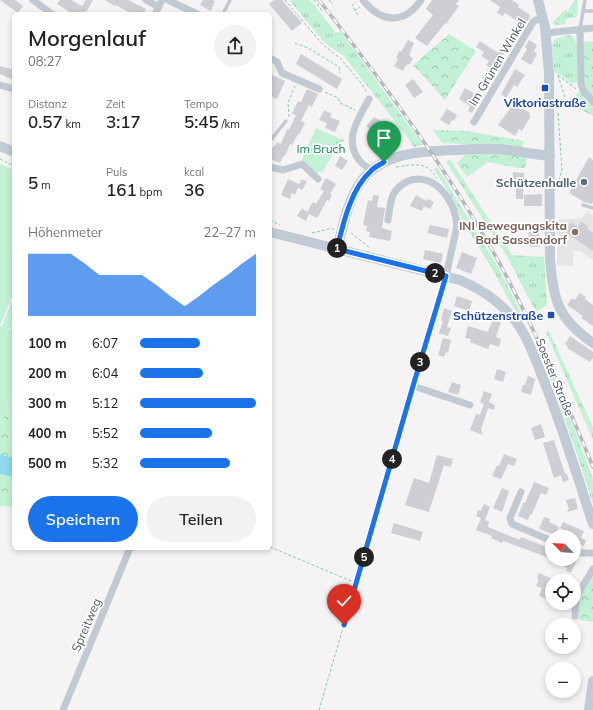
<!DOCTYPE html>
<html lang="de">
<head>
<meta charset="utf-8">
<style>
  body { margin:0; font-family:Mulish,sans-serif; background:#f2f2f2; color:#222; height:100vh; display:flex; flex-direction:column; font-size:15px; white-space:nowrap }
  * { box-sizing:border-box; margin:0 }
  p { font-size:13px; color:#767676 }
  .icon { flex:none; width:22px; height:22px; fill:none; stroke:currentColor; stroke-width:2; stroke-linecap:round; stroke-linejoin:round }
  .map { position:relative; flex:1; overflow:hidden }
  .side { position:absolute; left:12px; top:12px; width:260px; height:538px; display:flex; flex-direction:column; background:#fff; border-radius:6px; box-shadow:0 2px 6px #0003 }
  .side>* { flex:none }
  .needle { width:26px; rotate:295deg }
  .buttons { position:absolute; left:545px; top:530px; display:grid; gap:8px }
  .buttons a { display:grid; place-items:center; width:36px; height:36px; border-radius:50%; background:#fff; box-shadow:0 2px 6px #0003; font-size:20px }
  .pin { position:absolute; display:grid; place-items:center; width:34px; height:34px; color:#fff; margin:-41px -17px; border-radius:50% 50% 50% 0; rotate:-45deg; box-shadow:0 0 4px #0007 }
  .pin .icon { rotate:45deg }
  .km { position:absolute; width:20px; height:20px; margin:-10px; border-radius:50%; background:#222; color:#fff; font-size:11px; line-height:20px; text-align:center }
  .round { display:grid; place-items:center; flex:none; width:42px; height:42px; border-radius:21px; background:#f2f2f2 }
  .headline { display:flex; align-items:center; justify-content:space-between; height:68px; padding:0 16px }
  h1 { font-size:22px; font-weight:600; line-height:30px }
  .figures { display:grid; grid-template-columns:repeat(3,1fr); gap:6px; height:68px; padding:4px 16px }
  .figures div { display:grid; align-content:center }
  .figures b { font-size:17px; font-weight:600 }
  .figures small { font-size:11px; font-weight:400 }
  .figures p { font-size:11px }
  .chart { height:112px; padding:8px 16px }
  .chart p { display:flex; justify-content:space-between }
  .chart svg { width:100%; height:72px; margin-top:4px; fill:#1a73e8; opacity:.7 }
  .cta { display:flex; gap:8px; margin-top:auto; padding:8px 16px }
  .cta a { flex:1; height:46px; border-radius:24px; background:#1a73e8; color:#fff; font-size:16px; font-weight:600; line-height:46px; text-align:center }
  .cta a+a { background:#f2f2f2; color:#222 }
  ul { padding:0 16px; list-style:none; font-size:13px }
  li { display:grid; grid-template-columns:64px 48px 1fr; align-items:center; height:30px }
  li i { height:10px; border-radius:5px; background:#1a73e8 }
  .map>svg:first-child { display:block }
</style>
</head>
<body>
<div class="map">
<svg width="593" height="710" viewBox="0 0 593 710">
  <defs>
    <pattern id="grass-tufts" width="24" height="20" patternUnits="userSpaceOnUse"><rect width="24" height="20" fill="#c3f1d5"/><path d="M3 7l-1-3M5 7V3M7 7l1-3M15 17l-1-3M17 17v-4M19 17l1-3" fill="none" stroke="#a0c6b0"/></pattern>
    <pattern id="forest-crowns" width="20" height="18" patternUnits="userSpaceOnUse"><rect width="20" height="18" fill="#c3f1d5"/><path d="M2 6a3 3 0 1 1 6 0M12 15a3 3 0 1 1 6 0" fill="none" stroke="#a0c6b0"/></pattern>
  </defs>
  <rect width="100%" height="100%" fill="#f5f3f3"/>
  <path fill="#e6e4e5" d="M587,210L593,215V260L580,251H573V266L557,265L558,220L582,218Z"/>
  <path fill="url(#grass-tufts)" d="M289,0H310L336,33L340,31L423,145L414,147L407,137L344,56L325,43Z
    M575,0H578L577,14L572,16L577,15L576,17L566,19V24L555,25L552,23L566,9L567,12Z
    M569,35L574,38L577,45V81L572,84L561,75L554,72L552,45L555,39Z
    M450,159L512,255L544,257L547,305L536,312L507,256L446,162Z
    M437,167L498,267L525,321L524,322L510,302L495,274L463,221L450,195L434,169Z
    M549,331L593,427V440L546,332Z
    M546,367H548L572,423L593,479V504L577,454Z"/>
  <path fill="url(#forest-crowns)" d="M449,34L476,51L445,100L413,65Z
    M593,41V98L586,92L584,84L583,42Z
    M581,89L593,103V116L580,109L576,95Z
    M433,130L467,131L524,141L522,150L498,146L442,143Z
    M496,153L527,158L525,168H519L488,162L467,177L457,163L466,154Z
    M12,301L14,302V330L2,326Z
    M14,392V507L0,506V426Z
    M593,575V622L579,620L578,601Z"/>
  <path fill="#c3f1d5" d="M316,128L341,139L342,141L338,145L322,173L320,171L316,175L302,161V159Z
    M0,164L14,170V292L0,326L14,331V392L0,426Z"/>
  <path fill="#90daee" d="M0,454L14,458V477L0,474Z"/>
  <path fill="#cdcfd5" d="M0,0H15L23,6L18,13Z
    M60,0H71L82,6L86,0H93L85,14H73L57,4Z
    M105,0H128L146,9L144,14H132L116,5L115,6Z
    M203,0H212L215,1L211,11L200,5Z
    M274,0H282L302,23L292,31L269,4Z
    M432,0H459L456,4L459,6L446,24L445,23L427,46L415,38L433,15L426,9Z
    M490,0H512L519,5L518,7L530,15L529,19L524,25L505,13L503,16L497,13L500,7Z
    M507,37L514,41L510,49L508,48L501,57L498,55L491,68L486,65L489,61L481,56L484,52L476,47L480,41L498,53Z
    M408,40L414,43L409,55L411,56L410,57L413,58L410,64L406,65L403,71L394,66L398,59L396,58L399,51L401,52Z
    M529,40L537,45L534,51L537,54L531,65L521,59L526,51L527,49L525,47Z
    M301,54L342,79L337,89L296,64Z
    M0,66L14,70V80L0,74Z
    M515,69L525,75L517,87L514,85L506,98L501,94Z
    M487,70L495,74L490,83L482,78Z
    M270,74L285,81L277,99L270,96Z
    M413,79L423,92L414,98L405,85Z
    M465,88L478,96V97L481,99L472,113L468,111L470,106L459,99Z
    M307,89L318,94L312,107L309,105L301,121L305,123L299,135L298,134L292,145L290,144L285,156L284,155L280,163L270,159L271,149L274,146H275L277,142L281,144L287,129L289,130L296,115L292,114L298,101L301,102Z
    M514,103L530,113L529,115L531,116L522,131L519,129L515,136L498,125Z
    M447,109L457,115L454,121L452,120L449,125L440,120Z
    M324,110L332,114L330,117L340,121L335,132L325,128L327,123L319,120Z
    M374,117L382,122L383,125L381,126L390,134L382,144L373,136L375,133L366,126Z
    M340,156L348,161L342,170L335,166Z
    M589,157L593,160V202L592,204L584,202L569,193Z
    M513,172L524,173L523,199H516V184L515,181H513Z
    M326,178L336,184L330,194L332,195L329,201L327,200L317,218L309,214L306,221L297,216L302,208L307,212L313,202L316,204L324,191L320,189Z
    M288,179L299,184L302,179L307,182L302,190L298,188L295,195L292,193L290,199L281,195Z
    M542,194V206H524V195Z
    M373,195L379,196L377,207L385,208L382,228L392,231L390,241L369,237L370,232L366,231L367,226L363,225L368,200L372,201Z
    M416,195L427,201L428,199L434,202L430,209L424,206L422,211L410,206Z
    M581,221L588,226L587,229L593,233V251L565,232L571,222L578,227Z
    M430,225L449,229L447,238L427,233Z
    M528,229H534V234H539L540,247H530Z
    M425,250L443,254L441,263L423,259Z
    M462,252L477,258L471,274L456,268Z
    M580,293L586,297L585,299L593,305V326L581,318L583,316L567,305L572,298L575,300Z
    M457,296L472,301L469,311L454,306Z
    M444,308L452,311L447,327L451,328L448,336L439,333L443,321L441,320Z
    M495,314L501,316L499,320L501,321L496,337L501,339L499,347L490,344L488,349L470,342L471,339L465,338L468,326L488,332Z
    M570,336L593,352V358L590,362L567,348L568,347L565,344Z
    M443,338L451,340L448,353L446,352L444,357L438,355Z
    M497,369L506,372L503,382L494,379Z
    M528,376L535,379L531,395L521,392L523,385H525Z
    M452,382L461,385L458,395L448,392Z
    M484,391L492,394L489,402L495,405L494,410L488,408L481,430L483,435L470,430L476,414L480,415L482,409L484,404L480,402Z
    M541,424L545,437L535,440L531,428Z
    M554,440L565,474H567L569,480L563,482L561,476L562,475L554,478L543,443Z
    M504,454L517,459L514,466L508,464L501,479L492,476L497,465L499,466Z
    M437,455L453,459L451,467L444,465L429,512L405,505L414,478L429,483Z
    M534,482L549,488L546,495L541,493L532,514L530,515L528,520L518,516L523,503H525Z
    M502,488L509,491L502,512L493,508Z
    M575,498L578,509L567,512L569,509L566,500Z
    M484,504L490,507L485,520L489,521L488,527L520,540L521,537L552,549V559L503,541L502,543L491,538L492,536L476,530L481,518L476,516L478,510L481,511Z
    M544,517L550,519L549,522L559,527L555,535L539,529Z
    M563,522L584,531L581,538L586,540L584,546L574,542V537H572L573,534L560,528Z
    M394,523L423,532L420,541L391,533Z
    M554,559H577L571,573L566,571L567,568L564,567L566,564Z
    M539,573L552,579V592L549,600L539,596L542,588L536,586L539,579H537Z"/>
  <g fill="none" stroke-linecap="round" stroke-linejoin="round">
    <path stroke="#7ad0a6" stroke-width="1" stroke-dasharray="3 2" stroke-linecap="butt" d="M285,0L323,45L341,59L362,84L367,93
      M314,0L323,12
      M329,0L333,4
      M355,10L352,6L356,2
      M358,15L355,10L360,7
      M295,43L308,48L339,67L340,73
      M558,75L566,101
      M558,75L576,89
      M325,92L338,98L340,103L355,110
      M558,113L562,170L559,180
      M289,117L288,103L295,86
      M336,143L344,140
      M0,159L14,166
      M396,167C414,165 426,160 437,178
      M270,220L280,225
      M312,233L329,229H334
      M351,233L370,248
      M270,547L356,583
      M319,710L371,532"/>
    <path stroke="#c1cad2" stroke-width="3.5" d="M583,11H593
      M223,14L230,0
      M580,29L585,0
      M270,141L286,121
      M583,205L593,208"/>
    <path stroke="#c1cad2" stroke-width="7" d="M33,0L52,14
      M146,0L159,7
      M168,0L197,14
      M363,0C381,23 404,25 421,0
      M155,14L162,0
      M580,29L581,84L584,92L593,101
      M546,33L593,28
      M270,58L277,62L282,73L319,89
      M0,85L14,89
      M369,99C359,118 343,139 359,160C362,164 367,167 371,170
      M474,122L533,22L536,20L543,19
      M270,167L283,170L302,164L318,179
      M413,386L470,405
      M521,492L510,518L512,524L552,541
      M373,525L413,386L444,285L457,226C456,202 435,171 408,181C402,184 396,189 393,195C390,202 389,212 388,220
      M574,550L582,553H593
      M575,616L576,597L593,569
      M63,710L130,548"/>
    <path stroke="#c1cbd6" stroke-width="10" d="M538,0L545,27L549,73L550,259C553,300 558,319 593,343
      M0,146L14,152
      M270,232L460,280C481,289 499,301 514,319C526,334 533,353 540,371C561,421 576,473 593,524
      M337,249C343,227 347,202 360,183C381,152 423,151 457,150C471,149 485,148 499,149C516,151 533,154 550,156
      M589,710L593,681"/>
    <defs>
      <path id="rail" d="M319,0C384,84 448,170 500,264C535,330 565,398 593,467"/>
    </defs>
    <use href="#rail" stroke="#b5b8bd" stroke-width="3.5"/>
    <use href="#rail" stroke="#fff" stroke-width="2" stroke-dasharray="6" stroke-linecap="butt"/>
  </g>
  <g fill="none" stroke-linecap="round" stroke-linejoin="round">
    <defs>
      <path id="route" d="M344,625L413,386L446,276L337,249C343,224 351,188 371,171C374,167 380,165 384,162"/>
    </defs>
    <use href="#route" stroke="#fff" stroke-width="8"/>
    <use href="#route" stroke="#1a73e8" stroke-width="5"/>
  </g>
  <g fill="#1a4fb4" stroke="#fff" stroke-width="1.5">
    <rect x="541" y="84" width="8" height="8" rx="2"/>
    <rect x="547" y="311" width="8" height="8" rx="2"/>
  </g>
  <circle fill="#5c6f8a" stroke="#fff" stroke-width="1.5" cx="584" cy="182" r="4"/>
  <circle fill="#8d6e63" stroke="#fff" stroke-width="1.5" cx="575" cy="232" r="4"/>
  <g text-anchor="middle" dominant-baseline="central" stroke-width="3.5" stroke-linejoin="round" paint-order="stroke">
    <g font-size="12" fill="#4a5661" stroke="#fff">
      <text transform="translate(497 62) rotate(-59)">Im Grünen Winkel</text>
      <text transform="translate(555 377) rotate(68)">Soester Straße</text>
      <text transform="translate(86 625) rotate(-67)">Spreitweg</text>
    </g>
    <g font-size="12" font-weight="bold" fill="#164399" stroke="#fff">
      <text x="545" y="102">Viktoriastraße</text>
      <text x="543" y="315" text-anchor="end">Schützenstraße</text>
    </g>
    <g font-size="12" fill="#17864f" stroke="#fff">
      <text x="321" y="148">Im Bruch</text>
    </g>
    <g font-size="12" font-weight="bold" fill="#4e5e75" stroke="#fff" text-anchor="end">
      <text x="576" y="182">Schützenhalle</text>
    </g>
    <g font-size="12" font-weight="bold" fill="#785e54" stroke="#fff" text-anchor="end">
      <text x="567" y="225">INI Bewegungskita<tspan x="567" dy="14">Bad Sassendorf</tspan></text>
    </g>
  </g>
</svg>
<div class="buttons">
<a><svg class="needle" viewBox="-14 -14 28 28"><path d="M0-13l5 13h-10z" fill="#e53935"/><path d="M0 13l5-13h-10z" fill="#767676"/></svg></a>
<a><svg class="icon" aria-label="locate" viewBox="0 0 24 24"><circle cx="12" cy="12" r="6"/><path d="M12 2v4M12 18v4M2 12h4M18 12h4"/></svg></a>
<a>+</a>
<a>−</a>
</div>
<div class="pin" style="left:384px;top:162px;background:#1e9e55"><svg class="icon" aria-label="arrive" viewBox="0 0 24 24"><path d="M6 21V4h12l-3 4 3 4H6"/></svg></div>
<div class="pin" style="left:344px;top:625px;background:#d93025"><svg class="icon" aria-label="check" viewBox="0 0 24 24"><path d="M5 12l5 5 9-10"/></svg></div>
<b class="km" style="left:337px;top:248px">1</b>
<b class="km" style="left:435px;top:273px">2</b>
<b class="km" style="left:420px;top:362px">3</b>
<b class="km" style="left:392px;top:459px">4</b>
<b class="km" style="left:364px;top:557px">5</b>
<section class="side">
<div class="headline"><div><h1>Morgenlauf</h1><p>08:27</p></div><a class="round"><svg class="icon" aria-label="share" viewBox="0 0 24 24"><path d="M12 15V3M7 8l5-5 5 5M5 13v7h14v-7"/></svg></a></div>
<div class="figures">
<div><p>Distanz</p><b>0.57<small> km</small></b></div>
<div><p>Zeit</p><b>3:17</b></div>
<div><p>Tempo</p><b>5:45<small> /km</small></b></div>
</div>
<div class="figures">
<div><b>5<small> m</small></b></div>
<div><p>Puls</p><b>161<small> bpm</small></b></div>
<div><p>kcal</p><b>36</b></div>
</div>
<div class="chart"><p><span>Höhenmeter</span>22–27 m</p>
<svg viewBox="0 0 160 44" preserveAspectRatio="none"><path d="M0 44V6L10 6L20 6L30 6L40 12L50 19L60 19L70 19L80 19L90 25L100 32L110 38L120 32L130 25L140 19L150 12L160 6V44z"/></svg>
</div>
<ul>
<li><b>100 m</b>6:07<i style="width:52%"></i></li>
<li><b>200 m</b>6:04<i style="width:54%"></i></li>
<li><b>300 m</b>5:12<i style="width:100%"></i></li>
<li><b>400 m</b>5:52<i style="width:62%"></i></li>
<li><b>500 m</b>5:32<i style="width:78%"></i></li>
</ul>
<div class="cta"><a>Speichern</a><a>Teilen</a></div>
</section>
</div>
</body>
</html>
